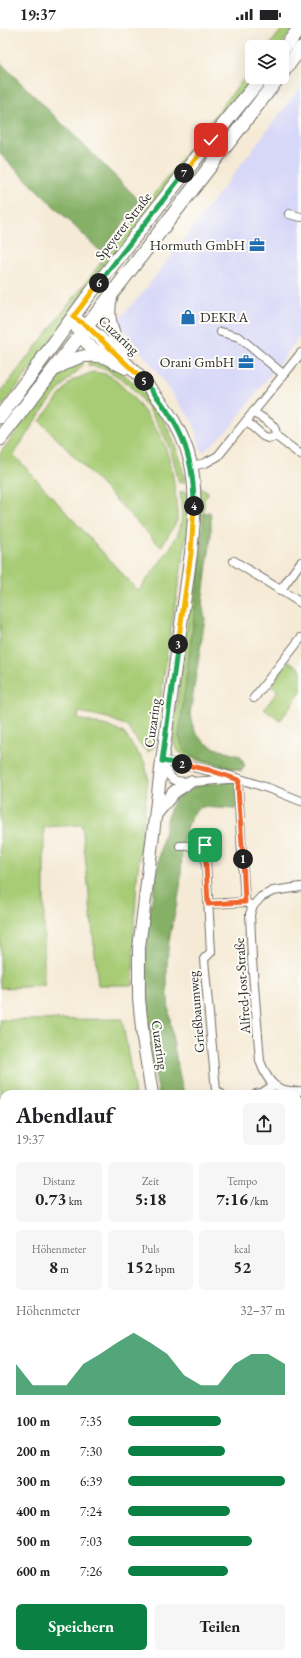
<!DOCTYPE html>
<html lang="de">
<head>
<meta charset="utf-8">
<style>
  body { margin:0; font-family:"EB Garamond",serif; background:#f6f6f6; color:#202124; height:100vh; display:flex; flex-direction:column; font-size:15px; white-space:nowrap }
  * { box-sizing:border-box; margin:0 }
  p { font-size:13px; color:#757577 }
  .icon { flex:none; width:22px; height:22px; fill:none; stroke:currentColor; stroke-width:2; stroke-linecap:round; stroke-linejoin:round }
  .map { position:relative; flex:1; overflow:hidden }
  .side { position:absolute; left:0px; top:1062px; width:301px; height:568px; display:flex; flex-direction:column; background:#fff; border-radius:12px 12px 0 0; box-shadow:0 4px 16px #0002 }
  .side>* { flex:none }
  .tools { position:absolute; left:245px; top:12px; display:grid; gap:8px }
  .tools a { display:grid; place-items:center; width:44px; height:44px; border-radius:6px; background:#fff; box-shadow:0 4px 16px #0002; font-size:20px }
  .pin { position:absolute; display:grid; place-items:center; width:34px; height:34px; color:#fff; margin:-17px; border-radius:8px; box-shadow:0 2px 6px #0006 }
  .km { position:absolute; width:20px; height:20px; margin:-10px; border-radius:50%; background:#222; color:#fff; font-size:11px; line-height:20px; text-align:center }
  .round { display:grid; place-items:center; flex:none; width:42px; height:42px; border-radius:6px; background:#f6f6f6 }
  .head { display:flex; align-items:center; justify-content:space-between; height:68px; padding:0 16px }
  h1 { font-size:22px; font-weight:700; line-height:30px }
  .figures { display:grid; grid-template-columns:repeat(3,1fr); gap:6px; height:68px; padding:4px 16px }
  .figures div { display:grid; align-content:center; border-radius:6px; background:#f6f6f6; text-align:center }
  .figures b { font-size:17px; font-weight:700 }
  .figures small { font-size:11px; font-weight:400 }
  .figures p { font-size:11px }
  .chart { height:112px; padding:8px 16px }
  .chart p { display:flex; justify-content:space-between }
  .chart svg { width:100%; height:72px; margin-top:4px; fill:#0b8043; opacity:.7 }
  .button { display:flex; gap:8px; margin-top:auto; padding:8px 16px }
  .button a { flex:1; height:46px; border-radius:6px; background:#0b8043; color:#fff; font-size:16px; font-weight:700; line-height:46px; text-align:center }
  .button a+a { background:#f6f6f6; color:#202124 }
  ul { padding:0 16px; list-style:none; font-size:13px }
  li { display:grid; grid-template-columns:64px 48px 1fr; align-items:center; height:30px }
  li i { height:10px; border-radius:5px; background:#0b8043 }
  .status { display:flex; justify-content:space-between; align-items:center; height:28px; padding:0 20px; background:#fff; direction:ltr }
  .status svg { height:11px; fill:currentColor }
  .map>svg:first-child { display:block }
</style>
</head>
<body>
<div class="status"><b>19:37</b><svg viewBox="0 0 49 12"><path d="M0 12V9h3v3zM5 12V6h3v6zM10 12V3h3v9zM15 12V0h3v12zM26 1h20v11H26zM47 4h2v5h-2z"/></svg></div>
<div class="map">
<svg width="301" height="1630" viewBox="0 0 301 1630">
  <rect width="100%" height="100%" fill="#fdfcf7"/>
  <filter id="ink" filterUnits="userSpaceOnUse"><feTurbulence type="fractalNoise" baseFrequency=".025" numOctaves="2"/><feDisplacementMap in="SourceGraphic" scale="8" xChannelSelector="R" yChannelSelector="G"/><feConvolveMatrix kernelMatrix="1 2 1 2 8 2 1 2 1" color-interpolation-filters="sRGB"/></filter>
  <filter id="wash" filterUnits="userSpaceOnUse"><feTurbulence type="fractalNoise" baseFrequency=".012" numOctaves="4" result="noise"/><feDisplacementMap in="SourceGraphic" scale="16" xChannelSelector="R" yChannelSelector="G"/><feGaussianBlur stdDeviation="0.9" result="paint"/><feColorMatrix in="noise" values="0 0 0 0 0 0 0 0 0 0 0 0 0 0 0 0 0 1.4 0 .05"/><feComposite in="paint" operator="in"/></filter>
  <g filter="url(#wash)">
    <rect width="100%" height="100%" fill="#f5ead5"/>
    <path fill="#d7d7f8" d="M301,58V307L230,400L202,425L193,394L118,292L140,268Z"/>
    <path fill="#a7cc75" stroke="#697c50" d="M283,0H294L280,19H268Z
      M252,40V49H256L0,381V365Z
      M89,330C94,331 99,331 104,333C109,334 115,340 119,343C157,369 177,410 185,454L179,455C176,443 174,431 169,419C157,389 125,338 88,338Z
      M82,331L83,338C55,361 32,396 14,427L138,563C150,546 179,514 181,495C183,485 181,474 180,464H187L188,494L185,518L167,624L154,719L149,724L141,718L127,698L108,690L79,684L78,691L107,698L124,705L145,735L148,750L137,850L134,901L133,957H98L82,797L44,799V958L0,960V425L63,343Z
      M93,344C97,345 102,345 106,346C125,355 157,398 165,418C173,441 176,464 177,487V493L161,519L40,393L71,353Z
      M199,460L206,462L209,466L204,471L203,517L179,708L190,728L242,742L241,743C228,740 186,732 178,723C174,718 174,712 173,705L199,509Z
      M289,633L301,641V664L280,693L264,681L278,663L270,657Z
      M122,991L135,1066H4V1162H0V992Z
      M297,1117L301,1118V1169L297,1176Z
      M0,1270H4V1370H0Z
      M0,1415H4V1459L0,1458Z
      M0,1510H4L5,1626L1,1630Z
      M297,1520H301V1630H284L285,1626H297Z
      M12,1626H255L254,1630H15Z"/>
    <path fill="#85b066" stroke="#586e48" d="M0,34L140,173L101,224L0,126Z
      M210,484L211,490V509L202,575L205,591L190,685C193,716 215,721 240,728L245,738L242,742L190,728L183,721L179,708L203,517L204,485Z
      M237,753L236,781L200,779C178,799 183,833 180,859C177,880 170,901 168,922C164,970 173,1019 184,1066H159L151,1027L147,989L145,951L147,899L163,810L169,784L172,776L178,768L198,757Z
      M297,1285L301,1288V1317L297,1313Z"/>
  </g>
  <g filter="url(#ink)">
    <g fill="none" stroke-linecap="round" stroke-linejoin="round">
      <defs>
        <path id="street" d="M289,186L301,189
          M221,304L239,309L283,346
          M253,384C262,391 277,395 276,408
          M246,393L263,408L268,410L276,408
          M276,408L301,427
          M192,438L205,435L218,428L301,325
          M234,533L301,575
          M280,563L301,534
          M254,670L301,610
          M162,733C209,741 257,754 301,773
          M162,734C165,739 168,749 174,752C186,757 217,751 231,751
          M239,752L238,760L245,874
          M180,818L205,817L211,924L204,931L205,943L216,1062L221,1066
          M301,859L273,863L261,869L253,878L250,886L252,932L260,1033C268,1055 276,1065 301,1063
          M208,876L245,874L249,876
          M256,1066L262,1065L274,1057
          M297,1490L301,1487"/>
        <path id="secondary" d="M112,266C104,292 115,306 123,330
          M73,289C92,301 108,317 124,333C154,362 182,395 191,436C197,465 194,496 191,525L162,733L139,920V970L143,1010L152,1066
          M77,300C83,318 109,332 126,340
          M54,342C73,331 81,325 104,329
          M156,786L174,764L190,754
          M297,1321L301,1325"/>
        <path id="primary" d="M282,23L300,0
          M282,45L301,20
          M0,389L86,271L186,143L262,49
          M0,411L279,49"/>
      </defs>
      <use href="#street" stroke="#726e66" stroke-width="10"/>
      <use href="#secondary" stroke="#726e66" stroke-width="14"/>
      <use href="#primary" stroke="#726e66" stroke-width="15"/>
      <use href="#street" stroke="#fff" stroke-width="8"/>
      <use href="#secondary" stroke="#fff" stroke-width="12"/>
      <use href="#primary" stroke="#fff" stroke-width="13"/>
    </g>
  </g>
  <g fill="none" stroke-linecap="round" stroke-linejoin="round" filter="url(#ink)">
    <defs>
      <path id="split-1" d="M205,817L208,876L245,874L243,831"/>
      <path id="split-2" d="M182,736L209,742L239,752L238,760L243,831"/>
      <path id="split-3" d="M178,616L162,733L182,736"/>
      <path id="split-4" d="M178,616L191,525L194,478"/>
      <path id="split-5" d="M144,353C179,393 194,424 194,478"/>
      <path id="split-6" d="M99,255L73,289L87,298L144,353"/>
      <path id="split-7" d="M99,255L184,145"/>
      <path id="split-8" d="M184,145L211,112"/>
    </defs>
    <use href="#split-1" stroke="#fff" stroke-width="8"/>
    <use href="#split-2" stroke="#fff" stroke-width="8"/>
    <use href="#split-3" stroke="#fff" stroke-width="8"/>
    <use href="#split-4" stroke="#fff" stroke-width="8"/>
    <use href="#split-5" stroke="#fff" stroke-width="8"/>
    <use href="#split-6" stroke="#fff" stroke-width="8"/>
    <use href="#split-7" stroke="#fff" stroke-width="8"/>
    <use href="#split-8" stroke="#fff" stroke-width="8"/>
    <use href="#split-1" stroke="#f0652b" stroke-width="5"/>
    <use href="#split-2" stroke="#f0652b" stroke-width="5"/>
    <use href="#split-3" stroke="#22a559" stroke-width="5"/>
    <use href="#split-4" stroke="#f5b400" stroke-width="5"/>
    <use href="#split-5" stroke="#22a559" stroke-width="5"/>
    <use href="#split-6" stroke="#f5b400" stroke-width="5"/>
    <use href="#split-7" stroke="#22a559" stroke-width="5"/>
    <use href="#split-8" stroke="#f5b400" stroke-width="5"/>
  </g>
  <defs>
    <symbol id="office-bare" viewBox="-9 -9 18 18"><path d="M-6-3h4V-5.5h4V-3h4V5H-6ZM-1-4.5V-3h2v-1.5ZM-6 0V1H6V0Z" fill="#1f6fb2" stroke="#fdfcf7" stroke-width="2.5" paint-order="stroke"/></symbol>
    <symbol id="shop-bare" viewBox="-9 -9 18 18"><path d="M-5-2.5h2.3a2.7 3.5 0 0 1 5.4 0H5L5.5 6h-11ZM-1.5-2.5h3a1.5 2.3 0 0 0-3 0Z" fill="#1f6fb2" stroke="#fdfcf7" stroke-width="2.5" paint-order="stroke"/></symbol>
  </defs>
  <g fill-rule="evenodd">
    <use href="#office-bare" x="246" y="206" width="22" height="22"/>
    <use href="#shop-bare" x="177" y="278" width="22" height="22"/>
    <use href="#office-bare" x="235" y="323" width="22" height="22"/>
  </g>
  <g text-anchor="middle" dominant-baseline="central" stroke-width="4" stroke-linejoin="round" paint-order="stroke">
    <g font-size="14" fill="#2b2b2b" stroke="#fdfcf7">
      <text transform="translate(123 198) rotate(-52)">Speyerer Straße</text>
      <text transform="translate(119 307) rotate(43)">Cuzaring</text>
      <text transform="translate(152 695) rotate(-82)">Cuzaring</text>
      <text transform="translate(242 958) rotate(-94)">Alfred-Jost-Straße</text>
      <text transform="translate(196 984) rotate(-95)">Grießbaumweg</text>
      <text transform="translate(160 1017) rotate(82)">Cuzaring</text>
    </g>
    <g font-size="14" fill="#2b2b2b" stroke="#fdfcf7" text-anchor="end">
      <text x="245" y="217">Hormuth GmbH</text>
      <text x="200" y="289" text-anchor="start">DEKRA</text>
      <text x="234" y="334">Orani GmbH</text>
    </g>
  </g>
</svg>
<div class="tools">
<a><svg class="icon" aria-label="layers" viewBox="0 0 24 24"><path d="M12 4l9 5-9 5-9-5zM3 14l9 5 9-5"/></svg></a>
</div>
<div class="pin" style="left:205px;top:817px;background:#1e9e55"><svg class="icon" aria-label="arrive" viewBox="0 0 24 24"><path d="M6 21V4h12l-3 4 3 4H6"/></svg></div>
<div class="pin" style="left:211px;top:112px;background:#d93025"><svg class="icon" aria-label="check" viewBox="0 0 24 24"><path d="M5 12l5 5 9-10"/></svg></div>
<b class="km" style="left:243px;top:831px">1</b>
<b class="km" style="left:182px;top:736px">2</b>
<b class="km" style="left:178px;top:616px">3</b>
<b class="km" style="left:194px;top:478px">4</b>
<b class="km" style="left:144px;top:353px">5</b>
<b class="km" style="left:99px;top:255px">6</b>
<b class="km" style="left:184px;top:145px">7</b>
<section class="side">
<div class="head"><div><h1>Abendlauf</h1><p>19:37</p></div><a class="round"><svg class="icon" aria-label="share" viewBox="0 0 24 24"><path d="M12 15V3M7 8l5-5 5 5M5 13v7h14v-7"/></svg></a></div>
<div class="figures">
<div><p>Distanz</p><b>0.73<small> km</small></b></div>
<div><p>Zeit</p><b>5:18</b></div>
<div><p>Tempo</p><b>7:16<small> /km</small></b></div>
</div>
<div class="figures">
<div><p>Höhenmeter</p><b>8<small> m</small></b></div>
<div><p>Puls</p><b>152<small> bpm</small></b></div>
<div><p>kcal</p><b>52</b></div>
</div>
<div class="chart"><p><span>Höhenmeter</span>32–37 m</p>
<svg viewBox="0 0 160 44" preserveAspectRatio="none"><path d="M0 44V25L10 38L20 38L30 38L40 25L50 19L60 12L70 6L80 12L90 19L100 32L110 38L120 38L130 25L140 19L150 19L160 25V44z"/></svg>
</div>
<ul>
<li><b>100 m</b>7:35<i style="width:59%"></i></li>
<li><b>200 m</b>7:30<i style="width:62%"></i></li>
<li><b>300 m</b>6:39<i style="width:100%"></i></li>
<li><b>400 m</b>7:24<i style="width:65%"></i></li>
<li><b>500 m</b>7:03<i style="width:79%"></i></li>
<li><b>600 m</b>7:26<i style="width:64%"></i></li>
</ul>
<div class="button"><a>Speichern</a><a>Teilen</a></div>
</section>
</div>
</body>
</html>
